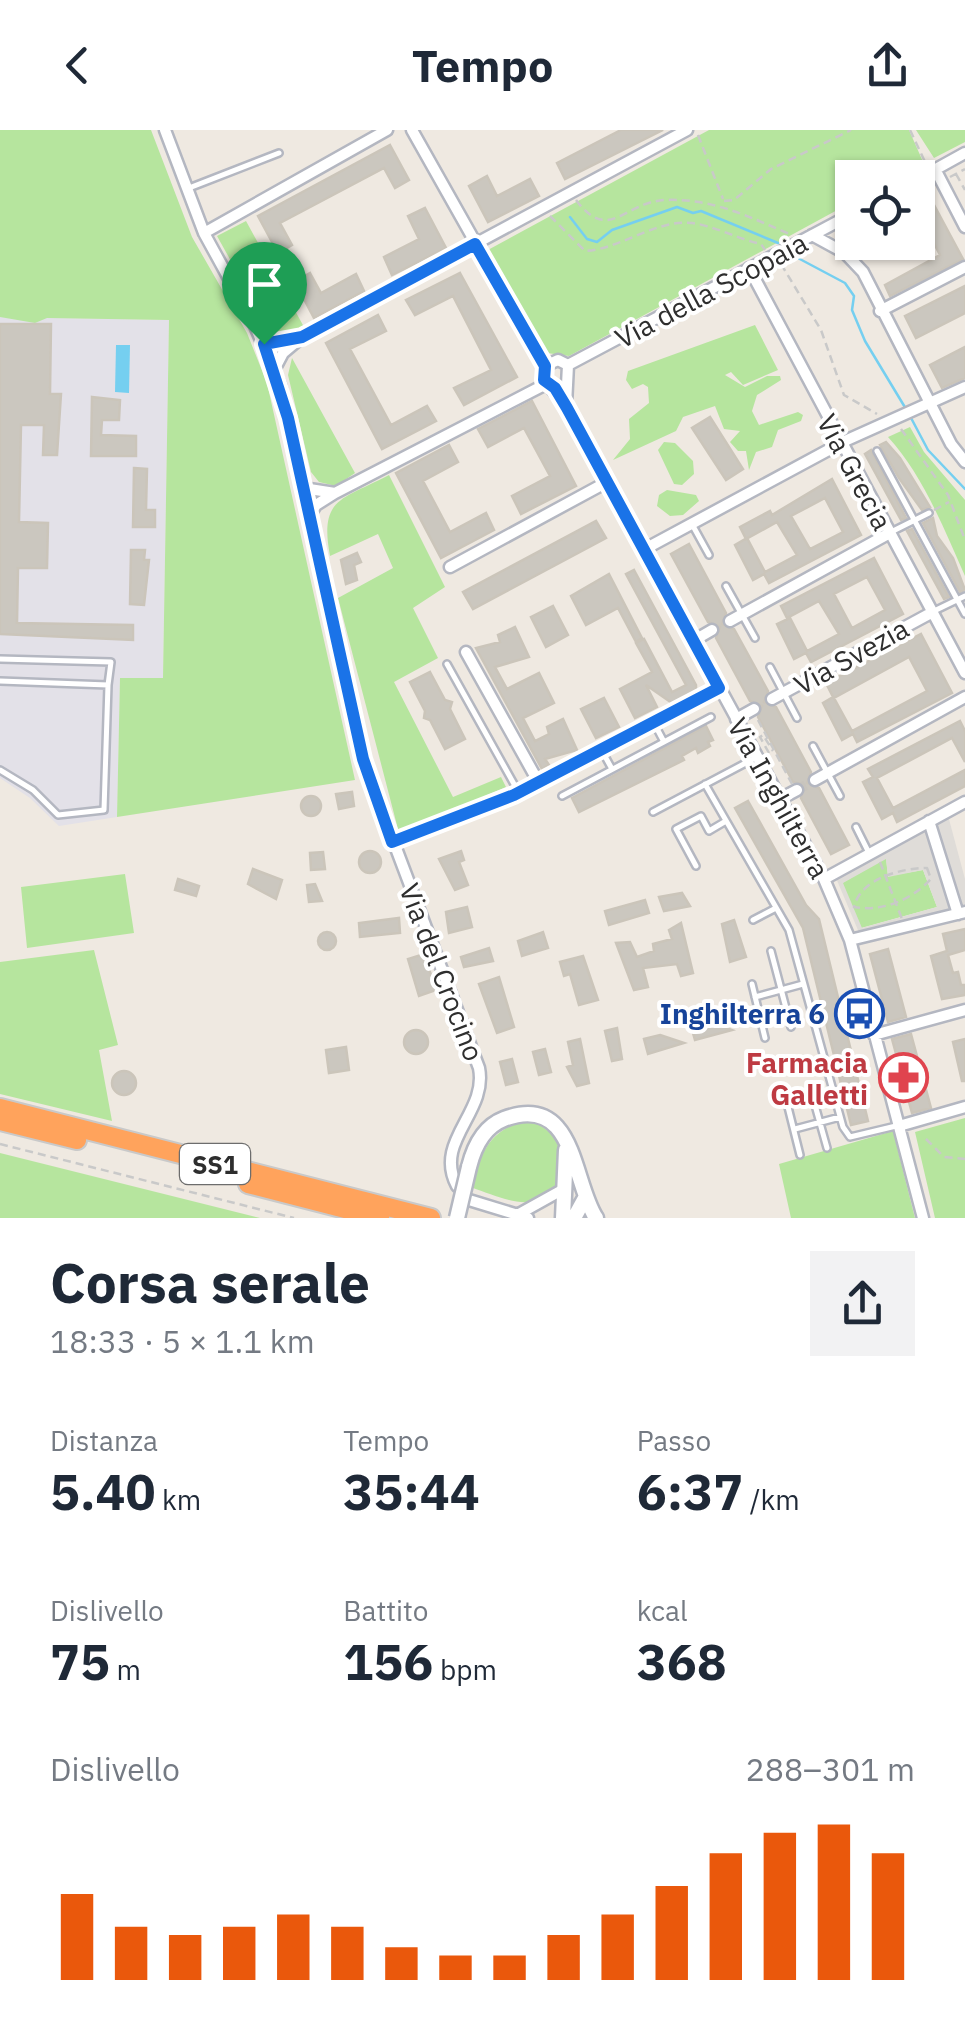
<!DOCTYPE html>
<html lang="it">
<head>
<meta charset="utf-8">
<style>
  body { margin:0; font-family:"IBM Plex Sans",sans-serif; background:#f2f2f3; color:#1f2937; height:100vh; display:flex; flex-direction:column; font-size:38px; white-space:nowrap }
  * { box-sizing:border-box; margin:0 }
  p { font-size:32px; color:#747a83 }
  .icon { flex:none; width:55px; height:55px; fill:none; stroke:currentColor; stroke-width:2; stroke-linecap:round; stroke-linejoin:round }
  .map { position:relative; height:1088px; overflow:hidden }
  .drawer { display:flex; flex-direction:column; background:#fff; flex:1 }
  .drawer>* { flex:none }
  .tools { position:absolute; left:835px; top:30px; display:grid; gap:20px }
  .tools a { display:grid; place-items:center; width:100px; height:100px; border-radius:0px; background:#fff; box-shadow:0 2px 8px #0004; font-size:50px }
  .pin { position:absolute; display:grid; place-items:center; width:85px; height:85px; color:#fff; margin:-102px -42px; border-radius:50% 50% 50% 0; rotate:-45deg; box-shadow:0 0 10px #0007 }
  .pin .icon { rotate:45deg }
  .round { display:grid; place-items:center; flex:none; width:105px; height:105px; border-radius:0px; background:#f2f2f3 }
  .summary { display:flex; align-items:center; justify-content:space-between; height:170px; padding:0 50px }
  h1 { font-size:55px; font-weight:800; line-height:75px }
  .stats { display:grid; grid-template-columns:repeat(3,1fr); gap:15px; height:170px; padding:10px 50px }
  .stats div { display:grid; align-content:center }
  .stats b { font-size:50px; font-weight:800 }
  .stats small { font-size:28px; font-weight:400 }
  .stats p { font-size:28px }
  .chart { height:280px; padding:20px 50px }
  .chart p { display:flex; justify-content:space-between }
  .chart svg { width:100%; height:180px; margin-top:10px; stroke:#ea580c; stroke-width:6 }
  header { display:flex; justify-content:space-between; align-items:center; height:130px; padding:0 50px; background:#fff; font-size:45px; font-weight:800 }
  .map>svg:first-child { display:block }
</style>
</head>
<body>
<header><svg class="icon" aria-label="back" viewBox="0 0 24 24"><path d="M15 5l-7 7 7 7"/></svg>Tempo<svg class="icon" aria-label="share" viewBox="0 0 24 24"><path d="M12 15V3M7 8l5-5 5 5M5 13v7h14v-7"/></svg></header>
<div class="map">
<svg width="965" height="1088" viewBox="0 0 965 1088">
  <rect width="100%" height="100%" fill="#efe9e1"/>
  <path fill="#e3e1e8" d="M0,187L169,190L163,548L120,549L117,687L59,696L30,668L0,648Z"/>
  <path fill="#b6e59e" d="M0,0H151L192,107L247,203L267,253L355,650L117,687L120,548H163L169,190L47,188L35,193L0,187Z
    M709,0H909L924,34L898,47L852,48V72L569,226L547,223L486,121Z
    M916,0H965V12L934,28Z
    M246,91L304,197L289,205L271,203L217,106Z
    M755,195L778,240L743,255L731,242L725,245L745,257L767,246H780L781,250L757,265L752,281L759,295L798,282L803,285L801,291L778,300L772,317L756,322L749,340L746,321H738L730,312L740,301L724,299L715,276L683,287L676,301L613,330L630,309L629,289L649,273L648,257L643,254L632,259L626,250L628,241Z
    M292,228L355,343L336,356L319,352L311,342L288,245Z
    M910,297L924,322L965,370V446C944,399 923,345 888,307Z
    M664,312L675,313L693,331L694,344L682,355L674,354L658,320Z
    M389,345L445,457L413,478L438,528L394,552L453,667L501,647L506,657L399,703L338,468L393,438L378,404L330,426C319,367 342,370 389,345Z
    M667,360L696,365L699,371L683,385L670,386L657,376L659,365Z
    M886,728L888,746L923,740L937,777L861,798L842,753Z
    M125,744L134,803L27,818L21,757Z
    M94,820L118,915L99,920L112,991L0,964V832Z
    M965,988V1088H935L915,1002Z
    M529,990C568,1003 581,1058 535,1071C516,1076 491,1064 473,1058C479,1022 491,998 529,990Z
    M893,1001L915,1088H791L779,1034Z
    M0,1023L260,1088H0Z"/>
  <path fill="#dfdcd8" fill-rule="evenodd" d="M946,678L965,749V789L863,812L833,741ZM886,729L888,747L923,740L937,777L862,798L843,753Z"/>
  <path fill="#75cff0" d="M116,215H130L129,263L115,262Z"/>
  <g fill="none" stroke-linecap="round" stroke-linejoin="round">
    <path stroke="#75cff0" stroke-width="2.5" d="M570,87L587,109L597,112L612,100L677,77L693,83L701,81L778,113
      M796,127L845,153L854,166L852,180L865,211L906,279
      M910,286L928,320L965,359"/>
  </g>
  <path fill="#cbc7bf" stroke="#cbc5ba" stroke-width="2.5" fill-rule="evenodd" d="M621,0H663L565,49L557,33Z
    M390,15L409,50L395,58L384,38L280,93L292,115L278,123L258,86Z
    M487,46L497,66L530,49L539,66L488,92L469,56Z
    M926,60L963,129L890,166L885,155L940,125L922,90L918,92V64Z
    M425,78L446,118L392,145L384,127L419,109L408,86Z
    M310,143L321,163L356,144L364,161L314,188L295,152Z
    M460,143L517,247L464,275L454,258L491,240L453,166L415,185L406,170Z
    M965,156V183L916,208L905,186Z
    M378,185L386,201L350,219L391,295L427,276L436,291L382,319L326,213Z
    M0,194H51L50,264H61L57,325H43L44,295H21L19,392L48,393L47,438H18L17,493L133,495V510L0,504Z
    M965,217V248L942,258L930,235Z
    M92,267L120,270L119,290H102L101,305L136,306V326H91Z
    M532,271L576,356L521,384L512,366L550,346L524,298L488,317L478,299Z
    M710,287L743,339L726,350L692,298Z
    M886,312L900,328L930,377L922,380L899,348L880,315Z
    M449,315L458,332L423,351L450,402L486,383L494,400L441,428L396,343Z
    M871,320L906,388L901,390L865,324Z
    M134,338L147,339L146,380H155V397H133Z
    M832,349L861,405L769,453L764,444L753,450L735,415L747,408L765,442L797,425L777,392L746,409L740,397L770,381L772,385ZM825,368L843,402L810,419L791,386Z
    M933,388L937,406L953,428L965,460L960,462L923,393Z
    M596,391L606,408L473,479L463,462Z
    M912,399L949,467L944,469L907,401Z
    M689,414L726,483L722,494L734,499L768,561L764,572L776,577L811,642L807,653L819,658L849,715L831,724L801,668L804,655L793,652L758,587L762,576L750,571L716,508L720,497L708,492L671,424Z
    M131,420H145L144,430H149L144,475L130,474Z
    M357,423L361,432L354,435L357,450L346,454L341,430Z
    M874,428L903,484L811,532L806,523L794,529L777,494L790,488L807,521L839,504L819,471L787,488L781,476ZM867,447L885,480L852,498L834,464Z
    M634,440L696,555V560L672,573L646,555L657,577L635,588L620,559L652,542L636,513L644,509L672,562L686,555L626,444Z
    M609,444L642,508L636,512L618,478L586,495L571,466Z
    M553,476L568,505L546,517L531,487Z
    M515,497L529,527L495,537L507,559L539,543L554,573L523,588L535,611L549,604L547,597L563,589L577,620L545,629L549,635L542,639L476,518L500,512L498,505Z
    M921,504L952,563L857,612L853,604L842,610L823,573L833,567L826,553ZM909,527L927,561L852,601L834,568Z
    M430,542L445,570L452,572L450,579L465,609L445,619L430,590L424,588L425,581L410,552Z
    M604,568L619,597L596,608L581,579Z
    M960,591L965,601V632L952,608L877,648L893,678L965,640V656L897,692L893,683L882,689L863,652L873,647L868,639Z
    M706,596L713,610L708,612L710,616L698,623L696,618L682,626L684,630L579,682L572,668Z
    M352,662L354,676L339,679L336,664Z
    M301 676a10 10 0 1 1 20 0a10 10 0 1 1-20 0Z
    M748,671L806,775L819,789L868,991L851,995L803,798L735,678Z
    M359 732a11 11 0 1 1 22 0a11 11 0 1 1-22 0Z
    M461,721L464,730L459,732L468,755L455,760L439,729Z
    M323,722L325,739L311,740L310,723Z
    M253,739L282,750L276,769L248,754Z
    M178,749L199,756L196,766L175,760Z
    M315,754L322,771L309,772L307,755Z
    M682,763L690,776L664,781L659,767Z
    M645,770L649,783L609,795L605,781Z
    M467,777L472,797L449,803L446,782Z
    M399,788L400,803L360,807L359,793Z
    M734,790L746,827L730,832L722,794Z
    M681,793L693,843L681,846L677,834L643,838L648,857L634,860L616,813L630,812L637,827L654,821L653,814L672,809L669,800Z
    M965,799V820L948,825L953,843L958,842L961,855H965V865L942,869L931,826L947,821L943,804Z
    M318 811a9 9 0 1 1 18 0a9 9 0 1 1-18 0Z
    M543,802L548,818L522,826L518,811Z
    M489,818L493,831L464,837L461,827Z
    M888,819L906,887L888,892L870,824Z
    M424,824L436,860L419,866L408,829Z
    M583,826L598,870L579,875L570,844L564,846L560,832Z
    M499,847L514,897L497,903L479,854Z
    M708,891L732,900L695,910L691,896Z
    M617,898L622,929L612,931L605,901Z
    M404 912a12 12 0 1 1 24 0a12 12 0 1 1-24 0Z
    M911,904L931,978L912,983L892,909Z
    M660,905L684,913L648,924L644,909Z
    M580,909L589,953L577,956L567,937L573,935L568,912Z
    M965,909V951H962L953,912Z
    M346,917L349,940L329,943L326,920Z
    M545,919L551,942L539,945L533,922Z
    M512,929L518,952L506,955L500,932Z
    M112 953a12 12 0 1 1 24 0a12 12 0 1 1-24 0Z"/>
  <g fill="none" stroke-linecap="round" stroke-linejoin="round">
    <path stroke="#c8c4bd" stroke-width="10" stroke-dasharray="10 5" stroke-linecap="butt" d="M797,660L815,650"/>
    <defs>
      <path id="lane" d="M189,58L279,23
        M877,321L965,484
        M693,396L709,425
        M891,402L929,383
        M726,456L755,508
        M932,482L965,466
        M0,529L111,532L108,555
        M447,534L519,663
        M770,537L797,588
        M0,551L108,555L104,680L58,685L33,660L0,640
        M654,593L664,612
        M813,616L840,666
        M602,621L612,639
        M705,654L789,800L843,997L850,1007L896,996
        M562,666L711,587
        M653,682L757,627
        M856,697L868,721
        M696,736L676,699L701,686L709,701L726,691
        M753,790L776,778
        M771,821L791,897
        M752,854L765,908
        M755,867L803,854
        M813,968L827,1018
        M787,973L800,1025
        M795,999L840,987"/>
      <path id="street" d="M165,0L204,103L255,196L280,255L365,636L479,938C488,983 433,1011 457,1056
        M412,0L545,236
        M935,39L965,97
        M918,49L965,23
        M204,103L387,0
        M812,105L845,123L863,142L951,314L965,332
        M749,138L965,543
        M880,181L965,137
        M264,214L296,208
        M568,235L852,84
        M545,236L544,250L566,276L824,749L850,810L923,1088
        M545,236L558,230L568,235
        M274,240L283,223L302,207L687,0
        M566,275L568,235
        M303,358L335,363
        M309,386L316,375L335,363L546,254
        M643,420L847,310L965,257
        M450,437L607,352
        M730,491L888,404
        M693,511L712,500
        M466,522L539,653
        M772,569L931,483
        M736,589L754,579
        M815,650L965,567
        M780,669L797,660
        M929,691L958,784
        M392,712L519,663L719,558
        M824,749L965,672
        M850,810L965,782
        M874,905L965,880
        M899,996L965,977
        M469,1070L528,1088
        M517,1085L562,1060"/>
      <path id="secondary" d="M469,1037C474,1017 483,997 504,989C576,962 572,1052 596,1088
        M563,1088L566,1020
        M574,1088L585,1068"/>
      <path id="highway" d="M0,978L431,1088
        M0,991L77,1010
        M248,1054L380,1088"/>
    </defs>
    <use href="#lane" stroke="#b4b7c1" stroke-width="10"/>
    <use href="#street" stroke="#b4b7c1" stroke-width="15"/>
    <use href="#secondary" stroke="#b4b7c1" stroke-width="19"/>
    <use href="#highway" stroke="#c9c9c9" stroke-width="22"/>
    <path stroke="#c9c9c9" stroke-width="2.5" stroke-dasharray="8 5" stroke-linecap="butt" d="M910,0L926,34
      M698,5L723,69
      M956,44L965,60
      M950,47L965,39
      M576,70C609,114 624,72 665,70C713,68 749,87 792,105
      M724,71L734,70L771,39L851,0
      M550,86L585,121C621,119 656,89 692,93C715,96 738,109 761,114L765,120
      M781,134L821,200L844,265L877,284
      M901,299L948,365L965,410
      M934,380L949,372
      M758,590L792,654
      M769,623L760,607L763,605L773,621
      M880,732L902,789
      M927,738L931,749C911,770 883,782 854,777C860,749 901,738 927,738Z
      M926,1009L944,1027L965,1029
      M0,1014L294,1088"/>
    <use href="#lane" stroke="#fff" stroke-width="5"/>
    <use href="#street" stroke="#fff" stroke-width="10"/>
    <use href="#secondary" stroke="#fff" stroke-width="14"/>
    <use href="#highway" stroke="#ffa35c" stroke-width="18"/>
    <defs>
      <path id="secondary-bridge" d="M457,1088L469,1037"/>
    </defs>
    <use href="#secondary-bridge" stroke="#b4b7c1" stroke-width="19" stroke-linecap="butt"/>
    <use href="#secondary-bridge" stroke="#fff" stroke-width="14"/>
  </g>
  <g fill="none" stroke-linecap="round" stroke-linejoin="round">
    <defs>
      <path id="route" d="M475,114L545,236L544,250L555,258L567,278L719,558L514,665L392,712L363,629L288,288L264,214L302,207Z"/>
    </defs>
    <use href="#route" stroke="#fff" stroke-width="20"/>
    <use href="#route" stroke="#1a73e8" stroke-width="12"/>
  </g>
  <defs>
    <symbol id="bus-ring" viewBox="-11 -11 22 22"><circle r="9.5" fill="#fff" stroke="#1a4fb4" stroke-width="1.5"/><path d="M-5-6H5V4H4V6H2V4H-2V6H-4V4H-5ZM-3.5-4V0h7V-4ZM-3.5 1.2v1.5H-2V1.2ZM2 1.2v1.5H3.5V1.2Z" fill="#1a4fb4"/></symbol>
    <symbol id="pharmacy-ring" viewBox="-11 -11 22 22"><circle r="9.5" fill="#fff" stroke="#e0444e" stroke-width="1.5"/><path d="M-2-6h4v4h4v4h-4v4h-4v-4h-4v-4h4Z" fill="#e0444e"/></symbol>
  </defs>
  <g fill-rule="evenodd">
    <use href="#bus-ring" x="832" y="856" width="55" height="55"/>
    <use href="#pharmacy-ring" x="876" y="920" width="55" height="55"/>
  </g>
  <g text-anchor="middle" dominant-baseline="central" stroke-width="8" stroke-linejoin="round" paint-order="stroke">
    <rect fill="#fff" stroke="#6d6d6d" stroke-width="2.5" x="180" y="1014" width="70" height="40" rx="8"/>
    <g font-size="25" font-weight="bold" fill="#2e2e2e">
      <text x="215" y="1034">SS1</text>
    </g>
    <g font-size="28" fill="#2e2e2e" stroke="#fff">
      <text transform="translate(711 160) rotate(-28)">Via della Scopaia</text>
      <text transform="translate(855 342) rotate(62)">Via Grecia</text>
      <text transform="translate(851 526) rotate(-29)">Via Svezia</text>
      <text transform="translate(779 668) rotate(61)">Via Inghilterra</text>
      <text transform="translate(442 842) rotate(69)">Via del Crocino</text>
    </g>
    <g font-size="28" font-weight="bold" fill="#164399" stroke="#fff" text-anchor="end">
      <text x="825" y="883">Inghilterra 6</text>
    </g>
    <g font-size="28" font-weight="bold" fill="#be3a42" stroke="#fff" text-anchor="end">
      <text x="868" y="932">Farmacia<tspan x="868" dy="32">Galletti</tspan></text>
    </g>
  </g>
</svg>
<div class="tools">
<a><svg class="icon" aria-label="locate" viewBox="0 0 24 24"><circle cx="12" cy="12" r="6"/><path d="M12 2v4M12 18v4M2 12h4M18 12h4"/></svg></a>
</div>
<div class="pin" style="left:264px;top:214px;background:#1e9e55"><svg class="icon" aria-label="arrive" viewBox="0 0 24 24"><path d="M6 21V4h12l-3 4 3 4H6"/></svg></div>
</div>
<section class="drawer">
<div class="summary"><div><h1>Corsa serale</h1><p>18:33 · 5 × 1.1 km</p></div><a class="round"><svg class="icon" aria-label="share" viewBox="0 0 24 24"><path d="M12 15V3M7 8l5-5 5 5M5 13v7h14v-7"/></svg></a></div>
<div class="stats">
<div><p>Distanza</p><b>5.40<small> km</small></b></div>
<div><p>Tempo</p><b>35:44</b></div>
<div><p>Passo</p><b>6:37<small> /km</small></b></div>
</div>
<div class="stats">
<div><p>Dislivello</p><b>75<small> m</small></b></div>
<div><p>Battito</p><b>156<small> bpm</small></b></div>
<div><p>kcal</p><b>368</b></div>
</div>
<div class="chart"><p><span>Dislivello</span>288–301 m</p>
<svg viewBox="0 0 160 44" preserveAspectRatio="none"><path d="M5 44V23M15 44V31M25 44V33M35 44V31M45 44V28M55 44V31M65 44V36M75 44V38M85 44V38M95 44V33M105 44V28M115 44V21M125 44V13M135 44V8M145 44V6M155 44V13"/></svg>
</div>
</section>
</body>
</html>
